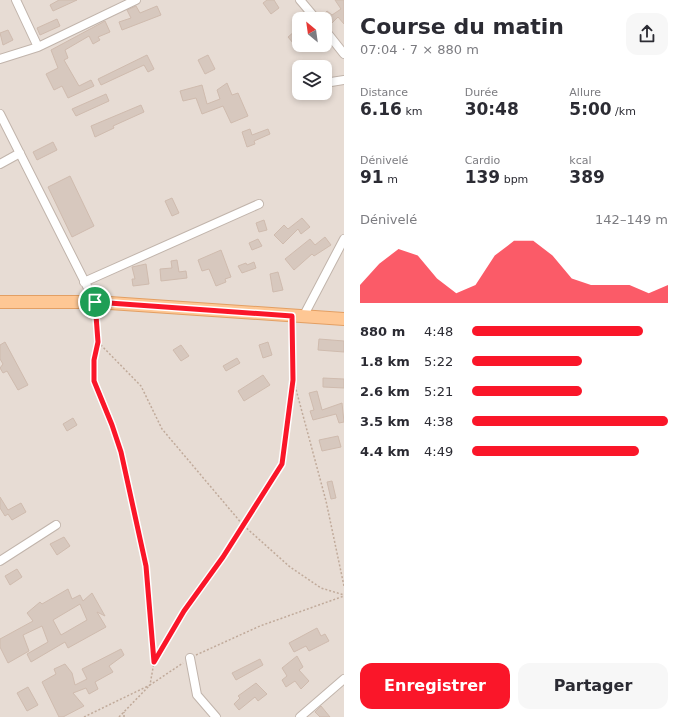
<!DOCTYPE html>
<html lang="fr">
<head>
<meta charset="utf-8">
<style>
  body { margin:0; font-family:"DejaVu Sans",sans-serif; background:#f7f7f7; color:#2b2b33; height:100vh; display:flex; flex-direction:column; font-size:15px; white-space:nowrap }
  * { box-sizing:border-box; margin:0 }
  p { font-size:13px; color:#7c7c81 }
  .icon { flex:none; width:22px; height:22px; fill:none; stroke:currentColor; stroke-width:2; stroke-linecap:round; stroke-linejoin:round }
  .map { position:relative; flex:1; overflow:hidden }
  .sheet { display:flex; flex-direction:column; background:#fff; width:340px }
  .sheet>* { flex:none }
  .needle { width:26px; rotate:331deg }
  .controls { position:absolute; left:292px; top:12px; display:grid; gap:8px }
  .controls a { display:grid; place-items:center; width:40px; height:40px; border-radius:8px; background:#fff; box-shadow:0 2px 6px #0003; font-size:20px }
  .pin { position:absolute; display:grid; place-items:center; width:34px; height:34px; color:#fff; margin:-17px; border:2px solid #fff; border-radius:50%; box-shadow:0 1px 4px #0007 }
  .round { display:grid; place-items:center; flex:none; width:42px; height:42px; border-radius:12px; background:#f7f7f7 }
  .headline { display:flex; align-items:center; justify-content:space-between; height:68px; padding:0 16px }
  h1 { font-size:22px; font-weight:800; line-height:30px }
  .metrics { display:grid; grid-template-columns:repeat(3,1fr); gap:6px; height:68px; padding:4px 16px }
  .metrics div { display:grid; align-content:center }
  .metrics b { font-size:17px; font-weight:800 }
  .metrics small { font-size:11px; font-weight:400 }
  .metrics p { font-size:11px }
  .chart { height:112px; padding:8px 16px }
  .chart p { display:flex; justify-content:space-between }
  .chart svg { width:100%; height:72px; margin-top:4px; fill:#fa1629; opacity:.7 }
  .button { display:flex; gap:8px; margin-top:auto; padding:8px 16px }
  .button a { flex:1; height:46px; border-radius:12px; background:#fa1629; color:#fff; font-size:16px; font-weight:800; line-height:46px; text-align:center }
  .button a+a { background:#f7f7f7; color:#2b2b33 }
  ul { padding:0 16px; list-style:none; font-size:13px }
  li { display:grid; grid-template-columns:64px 48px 1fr; align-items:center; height:30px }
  li i { height:10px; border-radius:5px; background:#fa1629 }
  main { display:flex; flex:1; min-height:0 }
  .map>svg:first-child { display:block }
</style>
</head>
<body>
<main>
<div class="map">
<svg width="344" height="717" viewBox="0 0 344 717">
  <rect width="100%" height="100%" fill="#f3ece6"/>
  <path fill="#e7dcd4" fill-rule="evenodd" d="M0,0H344V717H0ZM299,19H325V45H299ZM299,67H325V93H299Z"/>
  <path fill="#d7c8be" stroke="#cfbbae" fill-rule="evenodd" d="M59,0H77L53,11L50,5Z
    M267,0H274L279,8L271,14L263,3Z
    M335,0H344V24L338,17L329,26L325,25V19H321V17L327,11L332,15L341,9Z
    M136,6L140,13L157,6L161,15L122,30L119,22L131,18L127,10Z
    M57,19L60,26L40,35L37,28Z
    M105,21L110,32L98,37L100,40L93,44L89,36L65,50L68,58L64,60L79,86L91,80L94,86L68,98L62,86L54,90L46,74L58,68L51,50Z
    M8,30L13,40L3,45L0,33Z
    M295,31L299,35V50L288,37Z
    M147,55L154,69L148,72L144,65L101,85L98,79Z
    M208,55L215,69L205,74L198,60Z
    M227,83L232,95L238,93L248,116L231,123L223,106L202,114L196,98L183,101L180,91L202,85L207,104L220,99L217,90Z
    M106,94L109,101L76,116L72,109Z
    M141,105L144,112L113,126L114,128L95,137L91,126Z
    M250,129L252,135L268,129L270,134L254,141L255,144L247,147L242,132Z
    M53,142L57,150L37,160L33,152Z
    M70,176L94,226L72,237L48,187Z
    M172,198L179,213L172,216L165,201Z
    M302,218L310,227L301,234L298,229L283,244L274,235L284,225L288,229Z
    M264,220L267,230L259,232L256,223Z
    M325,237L331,245L314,256L312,254L294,270L285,259L310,239L315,245Z
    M258,239L262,246L252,250L249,243Z
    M221,250L231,277L225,279L226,282L216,286L209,269L202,271L198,260Z
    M177,260L179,272L186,271L187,278L161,281L160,269L172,268L171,261Z
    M254,262L256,268L242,273L238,266L246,263L247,265Z
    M146,264L149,284L133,286L132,279H135L132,267Z
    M278,272L283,290L273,292L270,274Z
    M319,339L344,341V352L318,350Z
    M5,342L28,385L18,390L7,371L3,373L0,368L3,364L0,359V345Z
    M268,342L272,355L263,358L259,345Z
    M181,345L189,356L181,361L173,350Z
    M237,358L240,363L226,371L223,366Z
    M263,375L270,385L244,401L238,391Z
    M323,378L344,379V388L323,387Z
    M317,391L322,410L342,403L344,422L339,423L336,414L313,420L310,411L314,410L309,393Z
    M73,418L77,425L67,431L63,424Z
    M338,436L341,447L322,451L319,440Z
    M332,481L336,498L331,499L327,482Z
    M0,497L8,510L21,503L26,512L12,520L8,514L5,516L0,508Z
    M64,537L70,546L57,555L50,544Z
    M17,569L22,577L10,585L5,576Z
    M68,589L72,599L80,595L83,601L92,593L105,616L97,612L106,627L68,648L65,642L31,662L27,654L48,642L42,626L23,635L29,651L8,663L0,647V639L33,621L27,613L40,602L42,604ZM80,604L87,620L61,635L53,620Z
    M317,628L321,636L325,634L329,641L309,651L306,646L294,652L289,643Z
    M121,649L124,655L109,666L113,672L95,682L98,689L89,694L86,688L73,693L84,706L63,717H59L42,682L56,674L54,669L65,664L72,673L75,685L87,679L82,669Z
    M297,656L303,667L299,670L309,681L301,689L295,681L286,687L282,680L287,676L282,668Z
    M260,659L263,665L236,680L232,673Z
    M256,683L267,694L258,701L255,697L239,710L234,704L240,698L238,696Z
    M28,687L38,705L27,711L17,693Z
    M321,706L330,717H320L315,712Z"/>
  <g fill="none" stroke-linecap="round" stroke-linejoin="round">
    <defs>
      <path id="street" d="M16,0L38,47
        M300,0L316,19
        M325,30L344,54
        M0,59L38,47L136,0
        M325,83L344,80
        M0,114L95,302
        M0,164L20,153
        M84,282L259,204
        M303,317L344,239
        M0,561L56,525
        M190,658L197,695L216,717
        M300,717L344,679"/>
      <path id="primary" d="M0,302H95L344,319"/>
    </defs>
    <use href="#street" stroke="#c1b4ab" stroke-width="10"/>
    <use href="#primary" stroke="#e39f63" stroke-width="14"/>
    <path stroke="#c0aa9a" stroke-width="1.5" stroke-dasharray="2 2" stroke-linecap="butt" d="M98,342L141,386L162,429L243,525L290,567L321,588L344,595
      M294,382L326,501L344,586
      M196,655L260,626L344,596
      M154,662L184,611L223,557L282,464L293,380V324
      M84,717L150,685L154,662L145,566L121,452L112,425L94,381V360L98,342L96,312
      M119,717L150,685L183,663
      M124,717V712"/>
    <use href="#street" stroke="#fff" stroke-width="8"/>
    <use href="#primary" stroke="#fec794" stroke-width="12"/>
  </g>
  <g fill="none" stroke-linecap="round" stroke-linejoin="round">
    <defs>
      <path id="route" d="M95,302L292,316L293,380L282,464L223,557L184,611L154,662L146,566L121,452L112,425L94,381V360L98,342Z"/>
    </defs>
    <use href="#route" stroke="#fff" stroke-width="8"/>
    <use href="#route" stroke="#fa1629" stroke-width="5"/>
  </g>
</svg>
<div class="controls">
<a><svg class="needle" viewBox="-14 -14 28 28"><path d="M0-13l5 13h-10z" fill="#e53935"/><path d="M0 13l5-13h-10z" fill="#7c7c81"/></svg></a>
<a><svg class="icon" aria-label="layers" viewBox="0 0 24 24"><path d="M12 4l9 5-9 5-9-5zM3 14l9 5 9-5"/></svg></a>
</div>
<div class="pin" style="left:95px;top:302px;background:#1e9e55"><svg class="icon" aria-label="arrive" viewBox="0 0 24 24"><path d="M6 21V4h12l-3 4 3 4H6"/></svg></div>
</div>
<section class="sheet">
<div class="headline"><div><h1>Course du matin</h1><p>07:04 · 7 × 880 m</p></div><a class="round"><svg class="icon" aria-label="share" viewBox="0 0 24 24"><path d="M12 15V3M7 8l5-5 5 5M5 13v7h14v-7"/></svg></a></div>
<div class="metrics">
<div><p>Distance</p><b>6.16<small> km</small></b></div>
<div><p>Durée</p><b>30:48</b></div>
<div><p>Allure</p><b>5:00<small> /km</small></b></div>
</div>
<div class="metrics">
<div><p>Dénivelé</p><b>91<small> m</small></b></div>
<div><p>Cardio</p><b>139<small> bpm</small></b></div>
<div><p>kcal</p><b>389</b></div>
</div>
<div class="chart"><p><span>Dénivelé</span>142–149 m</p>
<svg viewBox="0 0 160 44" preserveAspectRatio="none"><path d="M0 44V33L10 20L20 11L30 15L40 29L50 38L60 33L70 15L80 6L90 6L100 15L110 29L120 33L130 33L140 33L150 38L160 33V44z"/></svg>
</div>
<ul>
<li><b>880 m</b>4:48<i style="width:87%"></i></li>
<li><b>1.8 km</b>5:22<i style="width:56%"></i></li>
<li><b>2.6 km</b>5:21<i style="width:56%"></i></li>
<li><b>3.5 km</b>4:38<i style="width:100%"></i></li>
<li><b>4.4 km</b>4:49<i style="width:85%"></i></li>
</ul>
<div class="button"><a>Enregistrer</a><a>Partager</a></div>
</section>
</main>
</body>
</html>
